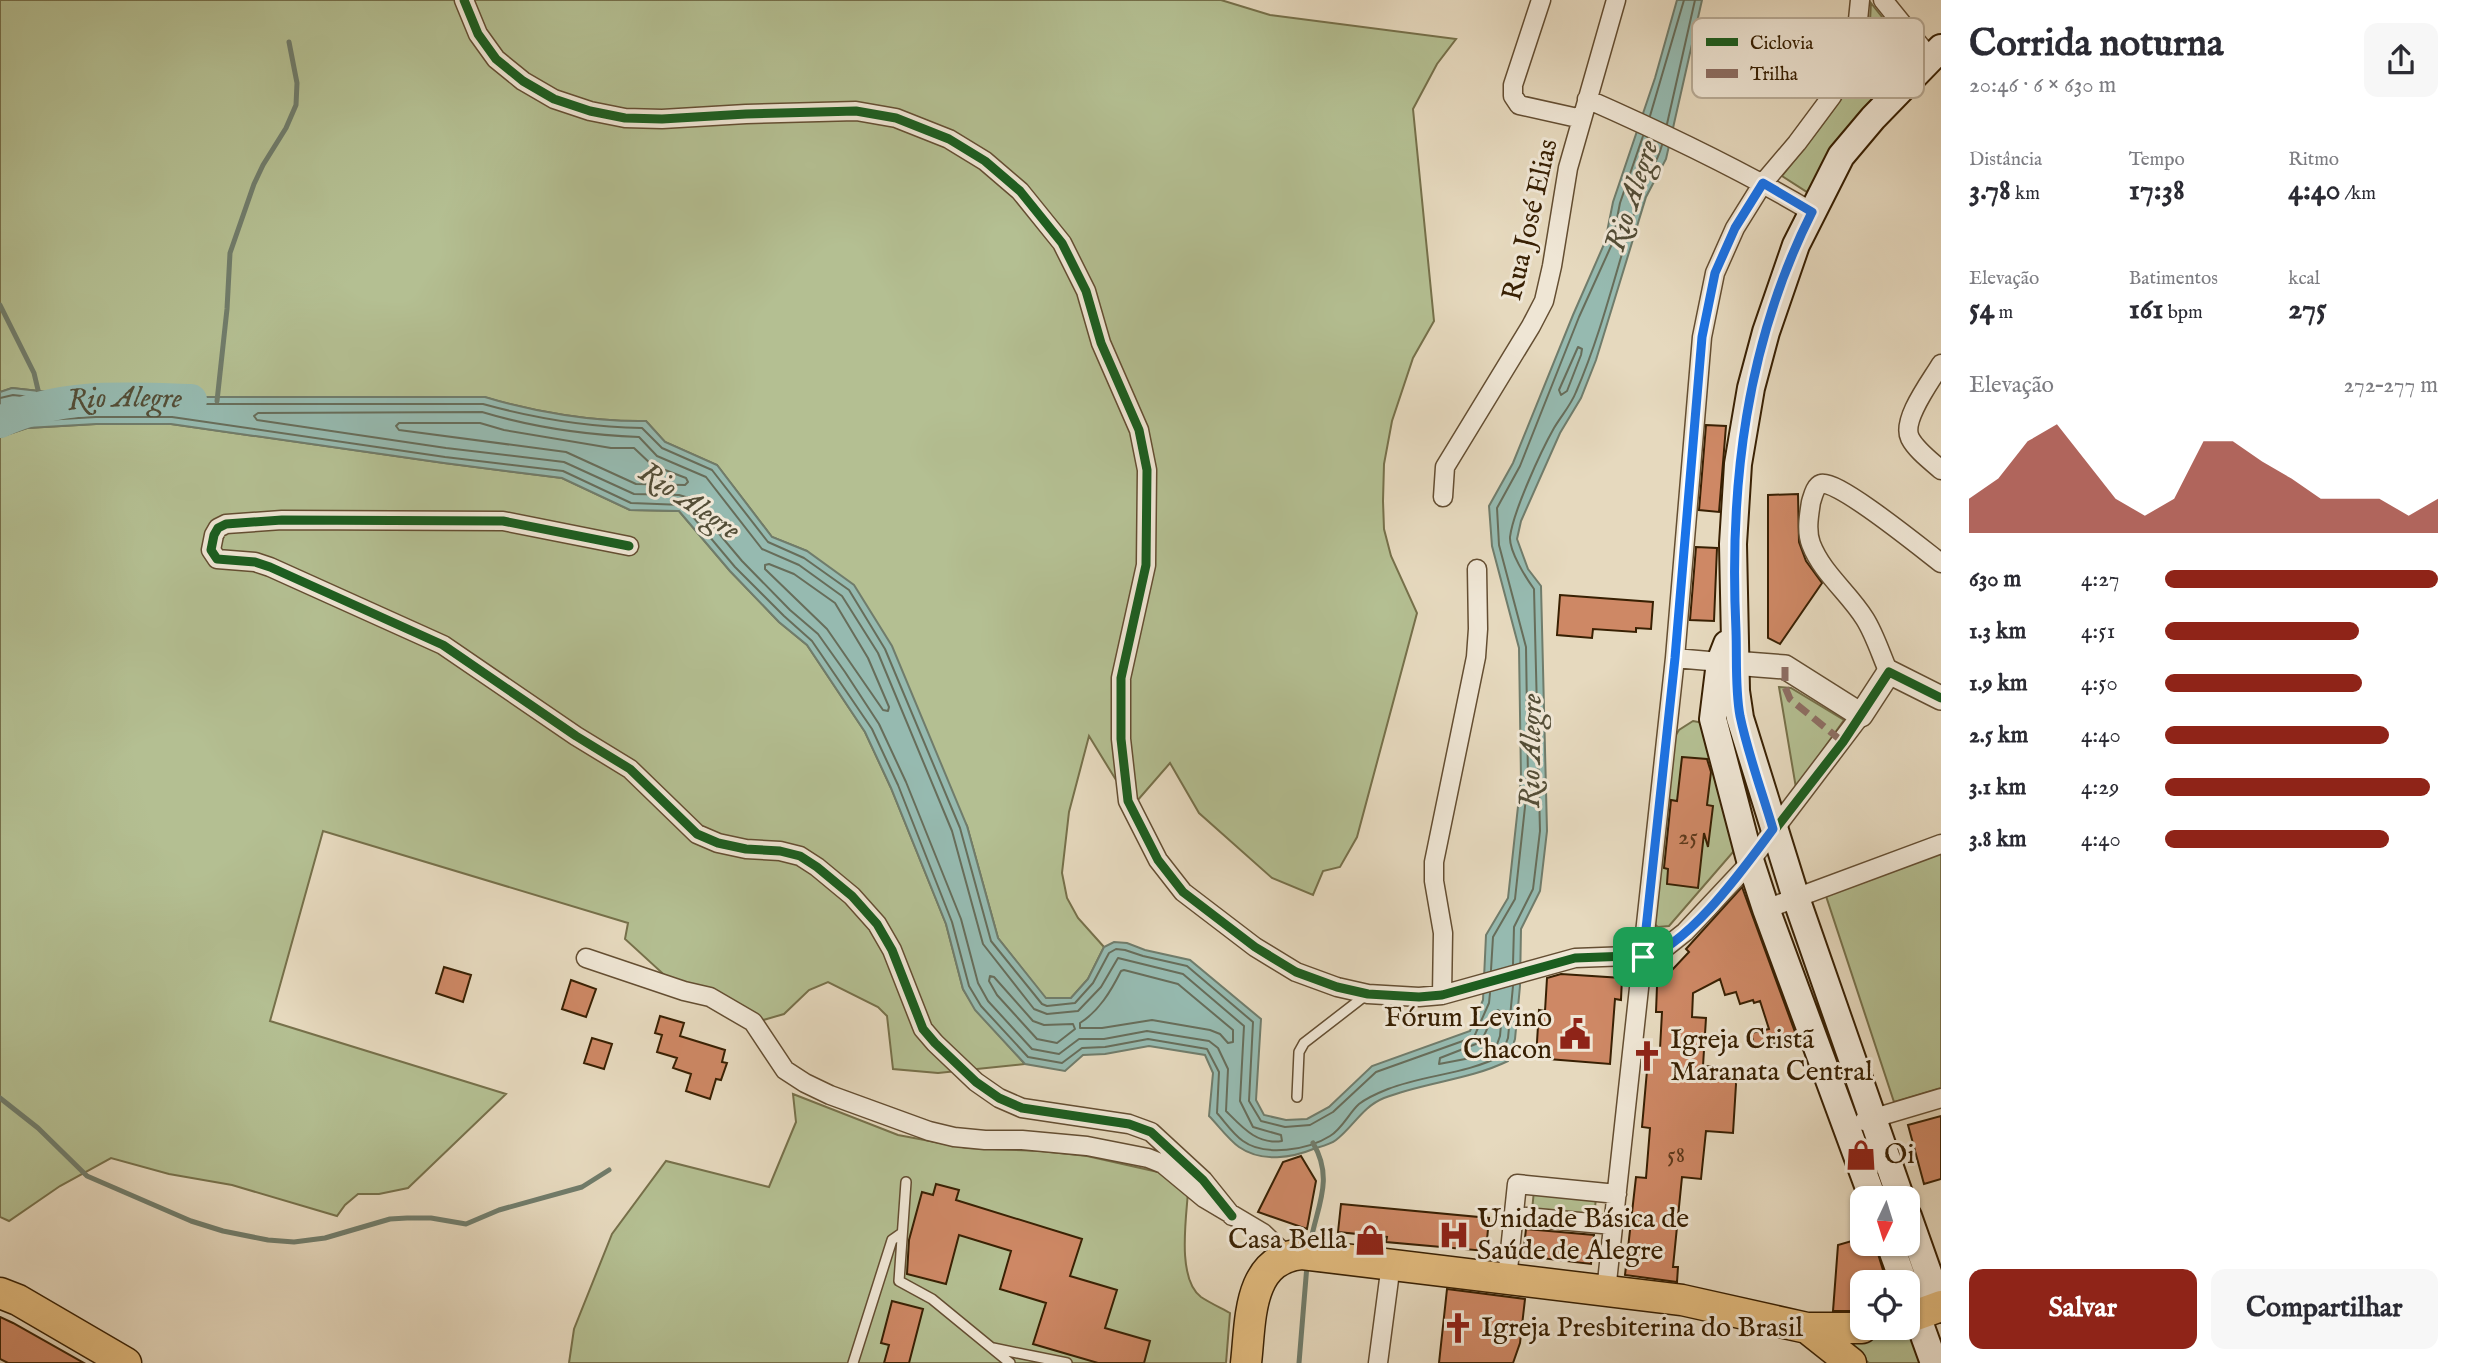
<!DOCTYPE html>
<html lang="pt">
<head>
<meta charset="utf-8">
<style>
  body { margin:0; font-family:"IM FELL English",serif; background:#f7f7f7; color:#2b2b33; height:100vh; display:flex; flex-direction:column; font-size:26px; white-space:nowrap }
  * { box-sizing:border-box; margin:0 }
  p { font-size:23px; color:#7c7c81 }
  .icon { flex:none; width:38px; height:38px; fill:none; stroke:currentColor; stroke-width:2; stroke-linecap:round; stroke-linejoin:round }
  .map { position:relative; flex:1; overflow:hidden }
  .sheet { display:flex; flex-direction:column; background:#fff; width:525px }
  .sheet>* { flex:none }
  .needle { width:46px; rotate:184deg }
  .buttons { position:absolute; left:1850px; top:1186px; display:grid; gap:14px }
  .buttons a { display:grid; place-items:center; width:70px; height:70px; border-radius:14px; background:#fff; box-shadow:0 2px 5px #0004; font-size:35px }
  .pin { position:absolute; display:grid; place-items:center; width:60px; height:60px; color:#fff; margin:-30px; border-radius:14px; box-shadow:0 4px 10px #0006 }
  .round { display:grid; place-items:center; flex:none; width:74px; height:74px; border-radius:14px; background:#f7f7f7 }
  .summary { display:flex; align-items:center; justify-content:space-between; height:119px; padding:0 28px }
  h1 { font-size:38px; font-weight:800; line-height:52px }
  .figures { display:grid; grid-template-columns:repeat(3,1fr); gap:10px; height:119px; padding:7px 28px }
  .figures div { display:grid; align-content:center }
  .figures b { font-size:30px; font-weight:800 }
  .figures small { font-size:19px; font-weight:400 }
  .figures p { font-size:19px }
  .chart { height:196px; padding:14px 28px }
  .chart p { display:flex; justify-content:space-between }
  .chart svg { width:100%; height:126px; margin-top:7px; fill:#8f2418; opacity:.7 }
  .primary-button { display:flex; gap:14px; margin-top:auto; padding:14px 28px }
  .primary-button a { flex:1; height:80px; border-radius:14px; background:#8f2418; color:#fff; font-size:28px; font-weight:800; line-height:80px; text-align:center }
  .primary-button a+a { background:#f7f7f7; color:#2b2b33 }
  ul { padding:0 28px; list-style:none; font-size:23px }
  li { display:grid; grid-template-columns:112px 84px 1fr; align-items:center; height:52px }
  li i { height:18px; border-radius:9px; background:#8f2418 }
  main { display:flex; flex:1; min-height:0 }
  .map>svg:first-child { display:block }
</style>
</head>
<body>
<main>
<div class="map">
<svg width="1941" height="1363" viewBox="0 0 1941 1363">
  <rect width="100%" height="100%" fill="#e6d9be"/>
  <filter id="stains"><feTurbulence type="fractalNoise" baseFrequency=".00286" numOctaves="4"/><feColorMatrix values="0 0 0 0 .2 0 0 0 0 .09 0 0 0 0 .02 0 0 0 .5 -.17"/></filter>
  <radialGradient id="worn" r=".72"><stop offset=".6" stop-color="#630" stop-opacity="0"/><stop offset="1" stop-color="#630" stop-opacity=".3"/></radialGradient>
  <path fill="#b4bf92" stroke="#76704a" stroke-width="2" d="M0,0H1221L1270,15L1456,39L1437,64L1413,109L1434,321L1413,358L1392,421L1384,464L1383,501L1384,529L1391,556L1417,613L1357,837L1340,867L1323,871L1313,895L1272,878L1199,813L1170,763L1137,801L1116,780L1089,736L1069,812L1062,873L1067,898L1078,918L1104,947L1088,979L1071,998L1046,999L998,938L967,826L807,551L772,537L717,465L665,442L646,421C594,422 534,412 484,397H163L130,401L12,388L0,392Z
    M1871,3L1912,55L1838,144L1807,192L1782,176C1807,144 1858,85 1867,47C1870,33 1870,17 1871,3Z
    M96,424H171L444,463L562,478L630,510L679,511L730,571L779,622L807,645L865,732L891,788L946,924L963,989L976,1010L1025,1064L938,1073L893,1069L887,1016L878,1007L828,982L809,990L784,1014L760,1021L684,993L625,939L628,923L323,831L270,1021L506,1094L408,1188L379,1194H358L345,1205L337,1216L232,1185L169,1174L111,1158L60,1186L9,1221L0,1217V437L27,428Z
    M1779,687L1791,688L1844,720L1796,788Z
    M1693,721L1704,723L1740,844L1669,926L1658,927L1653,923L1674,738L1679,730Z
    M1941,852V1088L1894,1102L1826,896Z
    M793,1094L898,1135L967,1148L1041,1151L1087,1156L1158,1172L1188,1192C1186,1220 1177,1279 1201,1297C1210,1303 1221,1308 1230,1313L1226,1363H569L574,1329L612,1234L666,1161L769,1187L796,1122Z
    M1534,1191L1596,1198L1594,1217L1532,1210Z
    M1919,1327L1932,1363H1869L1837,1338Z"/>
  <path fill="#96bab0" stroke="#707c6b" stroke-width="2" d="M1677,0H1702L1666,159L1646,197L1596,360L1581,398L1560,433L1521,521L1517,539L1528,569L1541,586L1547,831L1540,891L1521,929L1520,986L1515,1039L1508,1061C1469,1080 1425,1082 1384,1098C1362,1107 1354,1126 1336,1140C1331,1144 1323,1146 1316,1148C1292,1158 1262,1163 1239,1147C1228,1139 1218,1125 1209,1116L1213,1073L1205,1055L1149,1046L1105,1054L1083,1055L1065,1071L1025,1064L975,1010L963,989L946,924L891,788L865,732L807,645L779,622L730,571L679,511L630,510L562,478L444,463L171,424H96L27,428L0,437V392L12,388L130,401L163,397H485C534,412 594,422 646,421L665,442L717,465L772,537L807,551L854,585L892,646L967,826L998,938L1046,998H1071L1088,979L1104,947L1114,942L1127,943L1145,950L1190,960L1261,1019L1256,1100L1264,1115L1286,1120L1307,1119L1329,1107L1372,1066L1470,1031L1483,1000L1486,935L1508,898L1521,779L1519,648L1492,546L1489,506L1513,463L1573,315L1605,242L1613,202L1655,78Z"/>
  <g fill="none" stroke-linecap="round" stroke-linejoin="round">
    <path stroke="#676d5a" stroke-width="2" d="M1650,116L1684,0
      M1667,124L1695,0
      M1578,347L1582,349L1581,355L1567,391L1561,395L1559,390Z
      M0,398L13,395L129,408L164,404H483C534,418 589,427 642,428L662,448L712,470L768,542L804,558L849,590L885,649L960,828L991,941L1042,1004L1047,1006L1075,1003L1093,983L1109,953L1116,949L1125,950L1143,956L1187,966L1253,1022L1249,1101L1261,1121L1285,1127L1310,1125L1333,1112L1376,1072L1474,1037L1489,1003L1490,993
      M482,412C532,427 587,435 639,437L657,456L706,477L762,549L799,565L842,596L878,653L952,831L983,944L1034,1009L1047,1014L1078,1011L1101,987L1118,958L1183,974L1244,1026L1240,1101L1253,1127L1281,1135L1282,1141C1257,1145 1242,1127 1226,1111L1228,1069L1218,1048L1209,1041L1147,1031L1104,1039H1079L1059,1054L1032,1049L988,1001L978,983L961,919L906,782L879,724L845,672L818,634L790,610L742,561L689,498L679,495L634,494L564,462L446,448L257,420L254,416L258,413Z
      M399,423H480L504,430L611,448H634L652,465L686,478L688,482L685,485L636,484L566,452L399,430L396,426Z
      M0,430L27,421L96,417H172L445,457L563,471L631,503L683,505L735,567L784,616L812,641L872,729L898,785L952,922L969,986L981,1006L1028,1057L1062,1063L1082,1048L1105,1047L1148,1039L1207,1049L1219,1072L1217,1113C1225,1122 1233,1134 1243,1141C1265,1157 1308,1150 1330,1136C1342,1129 1349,1113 1359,1104C1368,1097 1378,1093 1388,1089C1424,1075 1466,1074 1501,1056L1508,1038L1513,986
      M769,564L794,574L835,603L868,658L889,707L888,711L883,710L827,629L765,569V565Z
      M1513,964L1514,927L1533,889L1540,831L1534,589C1526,578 1509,551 1510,537C1513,512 1541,451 1554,428C1561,416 1571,405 1576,392C1603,330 1618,262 1639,198C1645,180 1657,164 1662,145
      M1124,970L1178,984L1233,1030V1042L1228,1043L1220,1034L1210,1030L1152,1020L1102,1028H1080V1023C1099,1011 1111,991 1121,971Z
      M1491,970L1493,937L1515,899L1528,779L1526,647L1499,545L1497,508L1520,466L1579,317L1612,244L1620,203L1643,136
      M990,976L994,977L1033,1021L1044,1025L1073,1024L1075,1029L1057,1043L1037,1039L997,995L989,981Z
      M1498,1010L1502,1013L1500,1036L1495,1050L1481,1056L1439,1064L1440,1058L1481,1042L1495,1012Z"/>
    <path stroke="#707c6b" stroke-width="5" d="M0,305L34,373L39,394
      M217,401L227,309L230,253L254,184L263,165L286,128L296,105L297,83L289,42
      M0,1098L38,1128L87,1176L191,1221L223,1231L268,1240L294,1242L325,1238L390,1219L407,1218H431L466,1224L499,1210L582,1187L609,1170
      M1310,1245C1316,1208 1335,1180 1313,1143
      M1299,1363L1307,1265"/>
    <path stroke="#96bab0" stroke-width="32" id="s1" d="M0,422C61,393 125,398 191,400"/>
  </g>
  <path fill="#ce8865" stroke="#382003" stroke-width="2" d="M1706,425L1726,426L1719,512L1699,510Z
    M1798,494L1799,542L1806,561L1822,583L1780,644L1768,638V495Z
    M1696,547L1717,548L1714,621L1690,620Z
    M1560,595L1653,602L1651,629L1636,628V632L1593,629L1592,638L1557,635Z
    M1682,757L1707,759L1711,772L1707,805L1713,806L1708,847L1704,833L1698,888L1667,884L1668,869L1664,868L1671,800L1677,801Z
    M1742,887L1799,1043L1777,1049L1775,1042L1755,1048L1751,1033L1769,1029L1760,1001L1754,1003L1753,1000L1740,1004L1736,992L1725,995L1720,979L1693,993L1692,1017L1706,1018L1703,1066L1737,1068L1733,1133L1706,1131L1701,1179L1682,1177L1673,1267H1678L1677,1282L1625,1275L1636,1177L1646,1178L1650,1128L1642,1127L1649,1048L1660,1049L1662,1012H1656L1657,986L1689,952L1686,949Z
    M444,967L471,975L463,1002L436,993Z
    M1561,974L1622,978L1621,1000L1615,999L1610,1064L1536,1058L1539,1010L1545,1011L1547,978Z
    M571,980L596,989L586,1017L562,1009Z
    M660,1016L684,1023L680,1036L725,1050L722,1062L727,1063L721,1080L716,1079L710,1099L686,1091L691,1074L673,1068L677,1058L657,1052L662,1035L655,1033Z
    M592,1038L612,1044L604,1069L584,1063Z
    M1941,1116V1179L1924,1184L1908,1125Z
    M1301,1156L1316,1181L1307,1229L1258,1212L1283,1162Z
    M936,1184L959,1190L956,1200L1082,1239L1070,1276L1117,1290L1105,1328L1150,1341L1144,1363H1098L1033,1344L1046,1303L1000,1289L1011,1251L959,1235L946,1284L907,1274L909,1240L922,1192L933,1195Z
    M1341,1204L1489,1218L1486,1251L1386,1242L1387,1237L1338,1232Z
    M1526,1229L1594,1235L1591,1264L1523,1256Z
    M1862,1238V1244H1875L1887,1283H1862V1311H1833L1838,1245Z
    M1447,1289L1525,1299L1520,1343L1513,1363H1439Z
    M892,1301L923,1309L909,1363H884L889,1345L881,1343Z
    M0,1317L13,1323L84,1363H8L0,1359Z"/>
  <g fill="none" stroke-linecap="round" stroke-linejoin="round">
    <defs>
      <path id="service" d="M1297,1097L1299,1052L1304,1043L1366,995
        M906,1182L899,1281L932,1299L1010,1363
        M993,1348L1067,1363
        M853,1363L892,1240L902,1233"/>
      <path id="minor" d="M464,0L478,34L496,59L523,81L554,99L590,111L625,118L662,119L746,114L856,111L896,118L949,139L985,161L1020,191L1062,243L1086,291L1101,343L1139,430L1147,470L1146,565L1121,678V739L1128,801L1158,860L1183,892L1255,947L1296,972L1337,987L1368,994L1419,997L1442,995L1575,958L1656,955L1685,932L1745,868L1861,715
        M1541,0L1513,85V96L1519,105L1582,119
        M1883,0L1930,58
        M1587,99C1664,133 1740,169 1812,212
        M1941,364C1931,381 1901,420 1910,438C1916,450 1931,461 1941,470
        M1443,497L1445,467L1531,326L1544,301L1552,266L1568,168L1616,0
        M629,546L503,521L282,520L226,524L218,528L214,535L211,550L217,559L255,562L270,567L443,645L576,736L630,769L697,834L718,843L746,849L780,851L800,856L817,867L852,896L877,924L892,950L923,1029L935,1043L976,1082L999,1098L1022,1108L1129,1124L1151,1132L1203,1180L1232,1216
        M1675,658L1720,662
        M1889,673C1881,655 1875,635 1865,619C1849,593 1822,573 1811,544C1806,531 1809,515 1811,502C1813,496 1815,486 1821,484C1836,478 1925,551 1941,563
        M1766,909L1941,844
        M586,958L684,991L710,997L753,1022L785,1070L805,1083L830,1095L929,1131L954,1137L985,1140H1022L1087,1146L1148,1158L1163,1164L1204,1198L1263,1233L1287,1256
        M1442,995L1443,933L1434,881V862L1476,657L1478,629L1477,569
        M1864,1121L1941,1098
        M1514,1216L1613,1225
        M1507,1279L1517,1184L1617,1194
        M1606,1291L1675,658L1702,337L1715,273L1735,228L1763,183L1797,143L1832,96L1849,62L1857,30L1860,0
        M1378,1363L1391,1264"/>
      <path id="tertiary" d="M1720,662L1785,667L1861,715L1889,672L1941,698"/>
      <path id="secondary" d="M1727,644L1720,662L1713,719L1750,860L1766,909L1873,1199
        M1901,1199L1796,898L1740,718L1736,691L1733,544L1738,464L1751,388L1766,332L1796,245L1841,156L1873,118L1941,48
        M1908,1216L1941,1309
        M1890,1244L1904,1283
        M1908,1291L1934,1363"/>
      <path id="trunk" d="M0,1293L18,1300L126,1363
        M1908,1318L1941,1306
        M1807,1328L1851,1363
        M1246,1363C1251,1321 1247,1259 1302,1254L1682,1300L1807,1328H1862"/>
    </defs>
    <use href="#service" stroke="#644e32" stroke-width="12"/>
    <use href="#minor" stroke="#644e32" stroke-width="21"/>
    <use href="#tertiary" stroke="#644e32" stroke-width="26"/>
    <use href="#secondary" stroke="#382003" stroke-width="30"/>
    <use href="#trunk" stroke="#382003" stroke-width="33"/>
    <use href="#service" stroke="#efe6d5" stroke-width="9"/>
    <use href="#minor" stroke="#efe6d5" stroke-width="18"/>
    <use href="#tertiary" stroke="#efe6d5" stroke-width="23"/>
    <use href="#secondary" stroke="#efe6d5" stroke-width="26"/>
    <use href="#trunk" stroke="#e3bc7f" stroke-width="30"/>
    <path stroke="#8d6e63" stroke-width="7" stroke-dasharray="14 7" stroke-linecap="butt" d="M1785,667V687L1790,699L1843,742"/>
    <defs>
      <path id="cycleway" d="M464,0L478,34L496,59L523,81L554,99L590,111L625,118L662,119L746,114L856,111L896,118L949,139L985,161L1020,191L1062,243L1086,291L1101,343L1139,430L1147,470L1146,565L1121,678V739L1128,801L1158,860L1183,892L1255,947L1296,972L1337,987L1368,994L1419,997L1442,995L1575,958L1656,955L1685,932L1745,868L1843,742L1889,672L1941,698
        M629,546L503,521L282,520L226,524L218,528L214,535L211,550L217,559L255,562L270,567L443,645L576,736L630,769L697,834L718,843L746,849L780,851L800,856L817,867L852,896L877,924L892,950L923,1029L935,1043L976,1082L999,1098L1022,1108L1129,1124L1151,1132L1203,1180L1232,1216"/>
    </defs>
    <use href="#cycleway" stroke="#efe6d5" stroke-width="13"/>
    <use href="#cycleway" stroke="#1b5e20" stroke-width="9"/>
  </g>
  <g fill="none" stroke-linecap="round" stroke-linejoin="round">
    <defs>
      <path id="route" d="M1763,183L1812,212C1746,343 1729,486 1736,631C1737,660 1735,689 1740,716C1748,754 1762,792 1773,829C1747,864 1686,950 1643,957L1675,658L1702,337L1715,273L1735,228Z"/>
    </defs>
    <use href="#route" stroke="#fff" stroke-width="14"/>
    <use href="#route" stroke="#1a73e8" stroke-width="9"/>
  </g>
  <defs>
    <symbol id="civic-bare" viewBox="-9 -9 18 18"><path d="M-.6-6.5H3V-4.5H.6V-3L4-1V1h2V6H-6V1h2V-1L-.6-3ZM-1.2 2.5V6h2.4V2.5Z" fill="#8f2418" stroke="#efe6d5" stroke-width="2.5" paint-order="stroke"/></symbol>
    <symbol id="church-bare" viewBox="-9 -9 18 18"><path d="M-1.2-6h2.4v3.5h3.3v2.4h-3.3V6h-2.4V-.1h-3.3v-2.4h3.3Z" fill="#8f2418" stroke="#efe6d5" stroke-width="2.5" paint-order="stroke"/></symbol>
    <symbol id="shop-bare" viewBox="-9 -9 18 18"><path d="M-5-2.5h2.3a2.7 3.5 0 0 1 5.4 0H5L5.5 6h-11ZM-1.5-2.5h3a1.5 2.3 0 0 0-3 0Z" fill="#8f2418" stroke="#efe6d5" stroke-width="2.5" paint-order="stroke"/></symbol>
    <symbol id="hospital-bare" viewBox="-9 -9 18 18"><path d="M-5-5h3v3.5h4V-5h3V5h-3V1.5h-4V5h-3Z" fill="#8f2418" stroke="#efe6d5" stroke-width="2.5" paint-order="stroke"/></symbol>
  </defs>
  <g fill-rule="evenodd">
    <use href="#civic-bare" x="1553" y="1012" width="44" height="44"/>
    <use href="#church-bare" x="1625" y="1034" width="44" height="44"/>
    <use href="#shop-bare" x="1839" y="1133" width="44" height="44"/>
    <use href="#hospital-bare" x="1432" y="1213" width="44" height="44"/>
    <use href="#shop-bare" x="1348" y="1218" width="44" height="44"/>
    <use href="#church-bare" x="1436" y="1306" width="44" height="44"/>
  </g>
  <g text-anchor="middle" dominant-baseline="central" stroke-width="6" stroke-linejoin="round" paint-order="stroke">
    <g font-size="24" fill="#5e3a1c">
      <text x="1688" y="837">25</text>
      <text x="1676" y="1155">58</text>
    </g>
    <g font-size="28" fill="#382003" stroke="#efe6d5">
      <text transform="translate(1531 220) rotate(-77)">Rua José Elias</text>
    </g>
    <g font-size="28" fill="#382003" stroke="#efe6d5" text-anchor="start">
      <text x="1552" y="1018" text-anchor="end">Fórum Levino<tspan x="1552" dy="32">Chacon</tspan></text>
      <text x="1670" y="1040">Igreja Cristã<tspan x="1670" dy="32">Maranata Central</tspan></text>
      <text x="1884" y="1155">Oi</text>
      <text x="1477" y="1219">Unidade Básica de<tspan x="1477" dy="32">Saúde de Alegre</tspan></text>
      <text x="1347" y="1240" text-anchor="end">Casa Bella</text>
      <text x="1481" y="1328">Igreja Presbiterina do Brasil</text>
    </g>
    <g font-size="30" font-style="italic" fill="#544e37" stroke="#efe6d5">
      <text transform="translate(1633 196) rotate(-72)">Rio Alegre</text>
      <text stroke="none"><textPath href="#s1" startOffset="128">Rio Alegre</textPath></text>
      <text transform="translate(689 502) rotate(34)">Rio Alegre</text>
      <text transform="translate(1532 751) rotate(-89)">Rio Alegre</text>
    </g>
  </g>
  <rect x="1692" y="18" width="232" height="80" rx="10" fill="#efe6d5" stroke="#b8ab96" stroke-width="2"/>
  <rect x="1706" y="38" width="32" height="8" fill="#1b5e20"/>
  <rect x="1706" y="69" width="32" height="9" fill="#8d6e63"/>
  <g font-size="19" fill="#382003">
    <text x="1750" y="49">Ciclovia</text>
    <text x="1750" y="80">Trilha</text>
  </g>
  <rect width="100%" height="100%" filter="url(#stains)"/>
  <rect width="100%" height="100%" fill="url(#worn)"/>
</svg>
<div class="buttons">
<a><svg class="needle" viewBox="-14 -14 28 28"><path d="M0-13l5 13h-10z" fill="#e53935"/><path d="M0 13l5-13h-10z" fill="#7c7c81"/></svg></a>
<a><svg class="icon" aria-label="locate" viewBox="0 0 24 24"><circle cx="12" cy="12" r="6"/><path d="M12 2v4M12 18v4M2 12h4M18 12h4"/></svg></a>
</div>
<div class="pin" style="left:1643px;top:957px;background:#1e9e55"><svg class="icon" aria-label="arrive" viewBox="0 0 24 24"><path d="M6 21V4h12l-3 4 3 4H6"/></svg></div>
</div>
<section class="sheet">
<div class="summary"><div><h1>Corrida noturna</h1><p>20:46 · 6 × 630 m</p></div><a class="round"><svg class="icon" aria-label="share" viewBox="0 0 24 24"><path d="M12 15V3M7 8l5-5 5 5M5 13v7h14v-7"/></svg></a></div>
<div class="figures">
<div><p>Distância</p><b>3.78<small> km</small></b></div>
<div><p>Tempo</p><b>17:38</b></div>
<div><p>Ritmo</p><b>4:40<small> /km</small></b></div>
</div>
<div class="figures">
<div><p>Elevação</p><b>54<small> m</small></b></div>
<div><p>Batimentos</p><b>161<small> bpm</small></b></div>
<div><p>kcal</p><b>275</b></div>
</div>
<div class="chart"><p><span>Elevação</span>272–277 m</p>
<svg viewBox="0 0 160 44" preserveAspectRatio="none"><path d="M0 44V32L10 25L20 12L30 6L40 19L50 32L60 38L70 32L80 12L90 12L100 19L110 25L120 32L130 32L140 32L150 38L160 32V44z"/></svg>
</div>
<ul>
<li><b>630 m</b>4:27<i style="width:100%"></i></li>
<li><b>1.3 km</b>4:51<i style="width:71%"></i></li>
<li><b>1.9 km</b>4:50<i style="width:72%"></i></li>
<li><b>2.5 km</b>4:40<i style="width:82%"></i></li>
<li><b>3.1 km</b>4:29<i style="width:97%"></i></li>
<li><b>3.8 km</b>4:40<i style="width:82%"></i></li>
</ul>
<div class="primary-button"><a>Salvar</a><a>Compartilhar</a></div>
</section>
</main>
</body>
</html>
